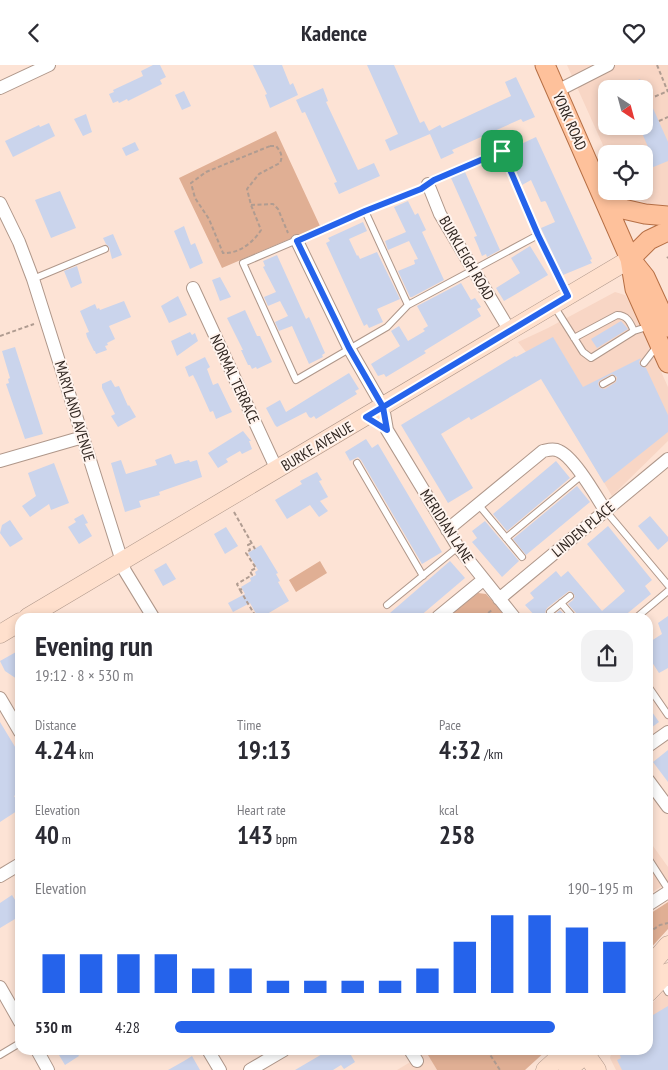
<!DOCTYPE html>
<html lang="en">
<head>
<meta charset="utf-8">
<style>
  body { margin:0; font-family:"PT Sans Narrow",sans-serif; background:#f2f2f3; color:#2b2b33; height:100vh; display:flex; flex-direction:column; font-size:19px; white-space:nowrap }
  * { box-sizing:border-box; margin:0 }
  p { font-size:16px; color:#7c7c81 }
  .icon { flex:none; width:28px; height:28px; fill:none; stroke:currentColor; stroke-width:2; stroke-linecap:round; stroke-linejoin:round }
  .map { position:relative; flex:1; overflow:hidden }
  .details { position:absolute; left:15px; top:548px; width:638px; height:442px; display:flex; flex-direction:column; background:#fff; border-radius:15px; box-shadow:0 2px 8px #0003 }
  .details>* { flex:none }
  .needle { width:32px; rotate:144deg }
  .tools { position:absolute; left:598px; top:15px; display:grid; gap:10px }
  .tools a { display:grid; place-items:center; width:55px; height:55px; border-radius:10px; background:#fff; box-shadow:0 2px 8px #0003; font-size:25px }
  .pin { position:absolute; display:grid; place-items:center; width:42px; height:42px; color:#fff; margin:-21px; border-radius:10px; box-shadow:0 2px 8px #0006 }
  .round { display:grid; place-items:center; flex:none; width:52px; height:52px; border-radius:15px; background:#f2f2f3 }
  .overview { display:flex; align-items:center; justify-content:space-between; height:85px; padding:0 20px }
  h1 { font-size:28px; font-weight:700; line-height:38px }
  .metrics { display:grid; grid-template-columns:repeat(3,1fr); gap:8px; height:85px; padding:5px 20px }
  .metrics div { display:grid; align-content:center }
  .metrics b { font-size:25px; font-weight:700 }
  .metrics small { font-size:14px; font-weight:400 }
  .metrics p { font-size:14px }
  .chart { height:140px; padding:10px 20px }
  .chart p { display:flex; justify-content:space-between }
  .chart svg { width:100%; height:90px; margin-top:5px; stroke:#2563eb; stroke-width:6 }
  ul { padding:0 20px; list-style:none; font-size:16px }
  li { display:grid; grid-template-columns:80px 60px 1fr; align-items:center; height:38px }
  li i { height:12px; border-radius:6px; background:#2563eb }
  header { display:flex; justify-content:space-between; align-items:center; height:65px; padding:0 20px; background:#fff; font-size:22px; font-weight:700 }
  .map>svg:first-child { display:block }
</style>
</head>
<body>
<header><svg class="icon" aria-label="back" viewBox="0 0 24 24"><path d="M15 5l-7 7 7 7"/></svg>Kadence<svg class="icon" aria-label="heart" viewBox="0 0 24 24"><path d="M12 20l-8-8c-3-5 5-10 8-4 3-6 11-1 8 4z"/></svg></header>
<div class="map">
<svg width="668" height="1005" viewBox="0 0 668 1005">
  <rect width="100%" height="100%" fill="#fde3d5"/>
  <path fill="#f8d6c5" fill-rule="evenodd" d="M567,0H668V142L652,141L645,138L627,126H644V89H607ZM606,24H644V61H606Z
    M615,227L625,230L630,238L668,322V376L612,431L526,287L518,277L548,263Z
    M648,774L668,802V817L648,830Z
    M668,921V1005H616L610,993L612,985H648V943Z
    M427,987L437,1005H397Z"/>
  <path fill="#e0af94" d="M276,66L320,161L222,203L179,113Z
    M320,496L327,508L296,527L289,515Z
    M478,528L486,529L507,552H448Z
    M668,837V864L648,886V850Z
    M425,985H547L525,1005H437Z"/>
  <path fill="#cad4ec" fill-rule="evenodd" d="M153,0H160L166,12L160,15L162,19L128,36L127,34L119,38L118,36L113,38L109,29L114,27L113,25L143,11L141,6Z
    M253,0H282L290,20L293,18L298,30L270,43L265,30L267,29Z
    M367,0H394L420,58L424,56L429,66L440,60L442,63L511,31L505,17L516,12L535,52L523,57L521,54L452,85L454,88L441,94L430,69L390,86L385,75L398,69Z
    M640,14L668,77V96L651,103L643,84L648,82L639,61H644V24H618Z
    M323,23L328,36L326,37L358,105L374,98L380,111L339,129L334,118L337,117L305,47L302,48L296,35Z
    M184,26L191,41L182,45L175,30Z
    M86,49L92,67L83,71L74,54Z
    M49,58L55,71L13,92L5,76L39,60L40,62Z
    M536,72L592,194L590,195L592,198L563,210L541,163L555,157L546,137L545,136L541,137L531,115L522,120L509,89L521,84L519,80Z
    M135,77L139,85L126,91L122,83Z
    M465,107L500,185L487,192L486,189L482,191L478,181L474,172L477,171L451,113Z
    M60,126L76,163L51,173L35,135Z
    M408,136L415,150L418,148L426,165L422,167L444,215L412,232H410L398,206L415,199L414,195L418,194L409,176L388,185L385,176L406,167L394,142Z
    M363,157L367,166L349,174L357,191L358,190L360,194L377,187L400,234L377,244L383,257L369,263L367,259L364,261L326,178L330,176L328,173Z
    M184,161L191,180L195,178L203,198L190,204L174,166Z
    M113,169L122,190L112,194L109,182L106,179L103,173Z
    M530,181L548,210L504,236L496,223L520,208L511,193Z
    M277,190L306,254L309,252L325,288L322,290L323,292L309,299L292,261L279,266L275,257L288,251L280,236L268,241L264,232L276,227L263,202L265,201L263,196Z
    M77,201L82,218L71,223L64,206Z
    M220,212L231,232L220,236L212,215Z
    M461,218L471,235L475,233L481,242L477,244L481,251L424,286L426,288L386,312L384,309L378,311L371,299L400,281L391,266L399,261L408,276L425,266L423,264L428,261L417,241Z
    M178,231L187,250L169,258L161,241Z
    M124,236L131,252L109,261L115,274L107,278L108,280L105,281L107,285L96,289L95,286H94L87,272L86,268L89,267L80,246L95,239L97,244L99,243L100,245Z
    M245,245L257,271H260L272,297L257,304L256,302L252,304L250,300H248L241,285H243L227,253Z
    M621,256L628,264L597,283L591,274Z
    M190,267L192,270L195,268L198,276L177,291L171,276Z
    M553,272L583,322L641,293L639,297L640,300L646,303L668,350V367L604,418L541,314L471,355L469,352L441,369L473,423L448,438L401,360L515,291L516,292ZM612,309L617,312L616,317L605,324L600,323L598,319L599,316Z
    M15,282L43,369L25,374L6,319L9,318L8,314L10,313L2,286Z
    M205,292L210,302L207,304L213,320L218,318L232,347L216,354L213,346L210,347L197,318L193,310L189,312L185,302Z
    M349,308L359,324L355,326L357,329L316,354L314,351L311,353L309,352L306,347L277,362L275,360L266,343L280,335L286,347Z
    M111,315L115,322L119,321L128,341L129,340L136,352L118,362L111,351L115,349L102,323V319Z
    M243,366L251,376H249L252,384L242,389L240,386L226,394L228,397L218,403L208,388Z
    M366,374L372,383L378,379L442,487L422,499L361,395L358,392L350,396L345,387Z
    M171,389L175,399L189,395L190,397L197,395L202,412L159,427L160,430L139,436L141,442L125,447L111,398L121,395L126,409L157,400L155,395Z
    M556,396L570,413L507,466L493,449Z
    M54,398L69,438L51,445L49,439L30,452L22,441L36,431L28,408Z
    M317,407L322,415L319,416L328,432L320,436L328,446L319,452L310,440L287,454L275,435L302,419L300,416Z
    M577,421L590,437L526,490L513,474Z
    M83,449L88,458L85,459L92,471L79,479L68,462L76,457L74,454Z
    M650,451L668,472V476L658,485L638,461Z
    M10,455L23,474L10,482L0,468L2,460Z
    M485,456L519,496L502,512L472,477L477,473L472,466Z
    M608,461L652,515L645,521L651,529L623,552H578L577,549L568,539L573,535L575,531L572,527L569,526L547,543L545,547L548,551L551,552L560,545L567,552H536L525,540L534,533L530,528L556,506L561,512L568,506L602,546L625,526L587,479Z
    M226,462L238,481L225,489L214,469Z
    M261,480L278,508L276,509L280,516L278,517L289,536L262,552H258L250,538L233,547L228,538L245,529L241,522L251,516L250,513L256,510L255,507L258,505L248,488Z
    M450,496L465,513L419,552H394L390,548Z
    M166,498L176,514L163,521L154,505Z
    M668,551V603L659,608L648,591V578L662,569L658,558Z
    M16,587L20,594V616L5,606L0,596Z
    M648,641L659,657L648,665Z
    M0,657L20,690V727L14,731L20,740V744L0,757Z
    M668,685V717L653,697Z
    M12,830L20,843V851L0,863V838Z
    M668,941V1005H622L617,995L621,993L618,985H648V953Z
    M56,985H75L79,991L65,1000Z
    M329,985H348L355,997L344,1004L341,1000L333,1005H295Z
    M192,991L200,1005H168L184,996Z"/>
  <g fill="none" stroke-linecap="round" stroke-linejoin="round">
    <defs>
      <path id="lane" d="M365,146L408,240L387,262L296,315L243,198L365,146L421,124L434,115L502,86L538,170L568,230
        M33,214L105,184
        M408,240L538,170
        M554,241L583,287L591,293L634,266L650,261
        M574,273L617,250C627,250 630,257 634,266
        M644,298L657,281
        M603,319L612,314
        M357,398L423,511
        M478,439L522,492
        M605,445L668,520
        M506,473L582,410
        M561,538L573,552
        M387,540L458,482
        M550,547L570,531
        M637,552L668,526
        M648,621L668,650
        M648,793L668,824
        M661,915L668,927
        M0,990L20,978"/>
      <path id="street" d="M0,23L49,0
        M557,26L608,0
        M428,119L440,149L510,266
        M0,138L19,177L33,214L125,506L153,552
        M297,176L349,283L383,342L387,365L458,482L514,552
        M193,223L277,405
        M0,396L83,372
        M447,465L543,386C548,385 554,383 559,386C574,392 596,431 605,445
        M499,534L668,394
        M438,552L483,515
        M0,633L20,667
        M648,681L668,667
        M648,715L668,742
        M0,811L20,799
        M648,840L668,827
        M0,922L20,957
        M37,985L48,1005
        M208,985L220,1005
        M410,985L417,996
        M250,1005L284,985"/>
      <path id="secondary" d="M28,552L630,194
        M0,569L20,557
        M648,903L668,880
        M648,928L668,907
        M583,985L597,1005
        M545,1005L567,985
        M568,1005L590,985"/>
      <path id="primary" d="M545,0L630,194L635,224L668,298
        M602,130L623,144L645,149L668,151
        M630,194L649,175L668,166
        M633,197L645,212L668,262"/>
    </defs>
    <use href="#lane" stroke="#af978a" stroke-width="8"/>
    <use href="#street" stroke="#af978a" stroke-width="14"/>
    <use href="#secondary" stroke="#af978a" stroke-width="19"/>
    <use href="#primary" stroke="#b66f45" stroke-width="21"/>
    <path stroke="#b09c91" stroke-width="2" stroke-dasharray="4 2.5" stroke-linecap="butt" d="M657,0L668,27
      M649,34L668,26
      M659,56L668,52
      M270,81H276C281,87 283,91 280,98L259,109L247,124L251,140L261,165C253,178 238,189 223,188L209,154L195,133L191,118L206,107Z
      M251,140L273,139L278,144L288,168
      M667,193L668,192
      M0,271L34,259
      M234,447L255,484
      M242,524L240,525L237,519L252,510L250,506L256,503L246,488L250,485L248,480L252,478
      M240,525L256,552
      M483,552L492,545
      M648,868L660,860L668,858
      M487,985L500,1005"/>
    <use href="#lane" stroke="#fff" stroke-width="6"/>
    <use href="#street" stroke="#fff" stroke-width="12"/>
    <use href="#secondary" stroke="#ffe0cd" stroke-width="18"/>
    <use href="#primary" stroke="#fec19b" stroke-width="19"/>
  </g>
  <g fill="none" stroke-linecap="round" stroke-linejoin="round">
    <defs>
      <path id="route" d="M502,86L434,115L421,124L365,146L297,176L349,283L383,342L387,365L366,352L383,342L568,231L538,170L502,86"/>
    </defs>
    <use href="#route" stroke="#fff" stroke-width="10"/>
    <use href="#route" stroke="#2563eb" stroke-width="6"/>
  </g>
  <g text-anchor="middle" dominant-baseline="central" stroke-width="4" stroke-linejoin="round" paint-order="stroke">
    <g font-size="15" fill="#302621" stroke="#fff4ee">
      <text transform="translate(570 56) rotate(66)">YORK ROAD</text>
      <text transform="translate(467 193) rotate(60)">BURKLEIGH ROAD</text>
      <text transform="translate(235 314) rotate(65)">NORMAL TERRACE</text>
      <text transform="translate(75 346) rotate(73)">MARYLAND AVENUE</text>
      <text transform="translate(317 381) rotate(-31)">BURKE AVENUE</text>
      <text transform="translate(447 461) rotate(57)">MERIDIAN LANE</text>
      <text transform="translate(583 464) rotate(-40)">LINDEN PLACE</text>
    </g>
  </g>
</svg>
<div class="tools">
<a><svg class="needle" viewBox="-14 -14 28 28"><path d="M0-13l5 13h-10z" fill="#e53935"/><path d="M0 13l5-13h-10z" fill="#7c7c81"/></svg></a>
<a><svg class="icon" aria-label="locate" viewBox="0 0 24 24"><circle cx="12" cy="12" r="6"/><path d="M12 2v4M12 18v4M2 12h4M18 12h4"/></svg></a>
</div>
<div class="pin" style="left:502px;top:86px;background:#1e9e55"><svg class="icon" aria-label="arrive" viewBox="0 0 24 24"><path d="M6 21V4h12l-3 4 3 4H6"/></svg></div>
<section class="details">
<div class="overview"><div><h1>Evening run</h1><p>19:12 · 8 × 530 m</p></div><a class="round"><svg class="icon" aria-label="share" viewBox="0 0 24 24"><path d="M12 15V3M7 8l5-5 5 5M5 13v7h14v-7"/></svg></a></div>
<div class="metrics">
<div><p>Distance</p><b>4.24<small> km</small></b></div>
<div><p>Time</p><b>19:13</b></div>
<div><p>Pace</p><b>4:32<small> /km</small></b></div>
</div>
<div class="metrics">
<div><p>Elevation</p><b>40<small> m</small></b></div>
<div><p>Heart rate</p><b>143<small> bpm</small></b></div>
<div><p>kcal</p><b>258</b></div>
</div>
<div class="chart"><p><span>Elevation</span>190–195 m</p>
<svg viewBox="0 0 160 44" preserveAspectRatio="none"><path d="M5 44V25M15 44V25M25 44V25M35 44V25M45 44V32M55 44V32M65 44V38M75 44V38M85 44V38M95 44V38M105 44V32M115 44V19M125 44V6M135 44V6M145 44V12M155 44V19"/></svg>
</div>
<ul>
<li><b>530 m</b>4:28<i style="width:83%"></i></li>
</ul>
</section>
</div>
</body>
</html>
